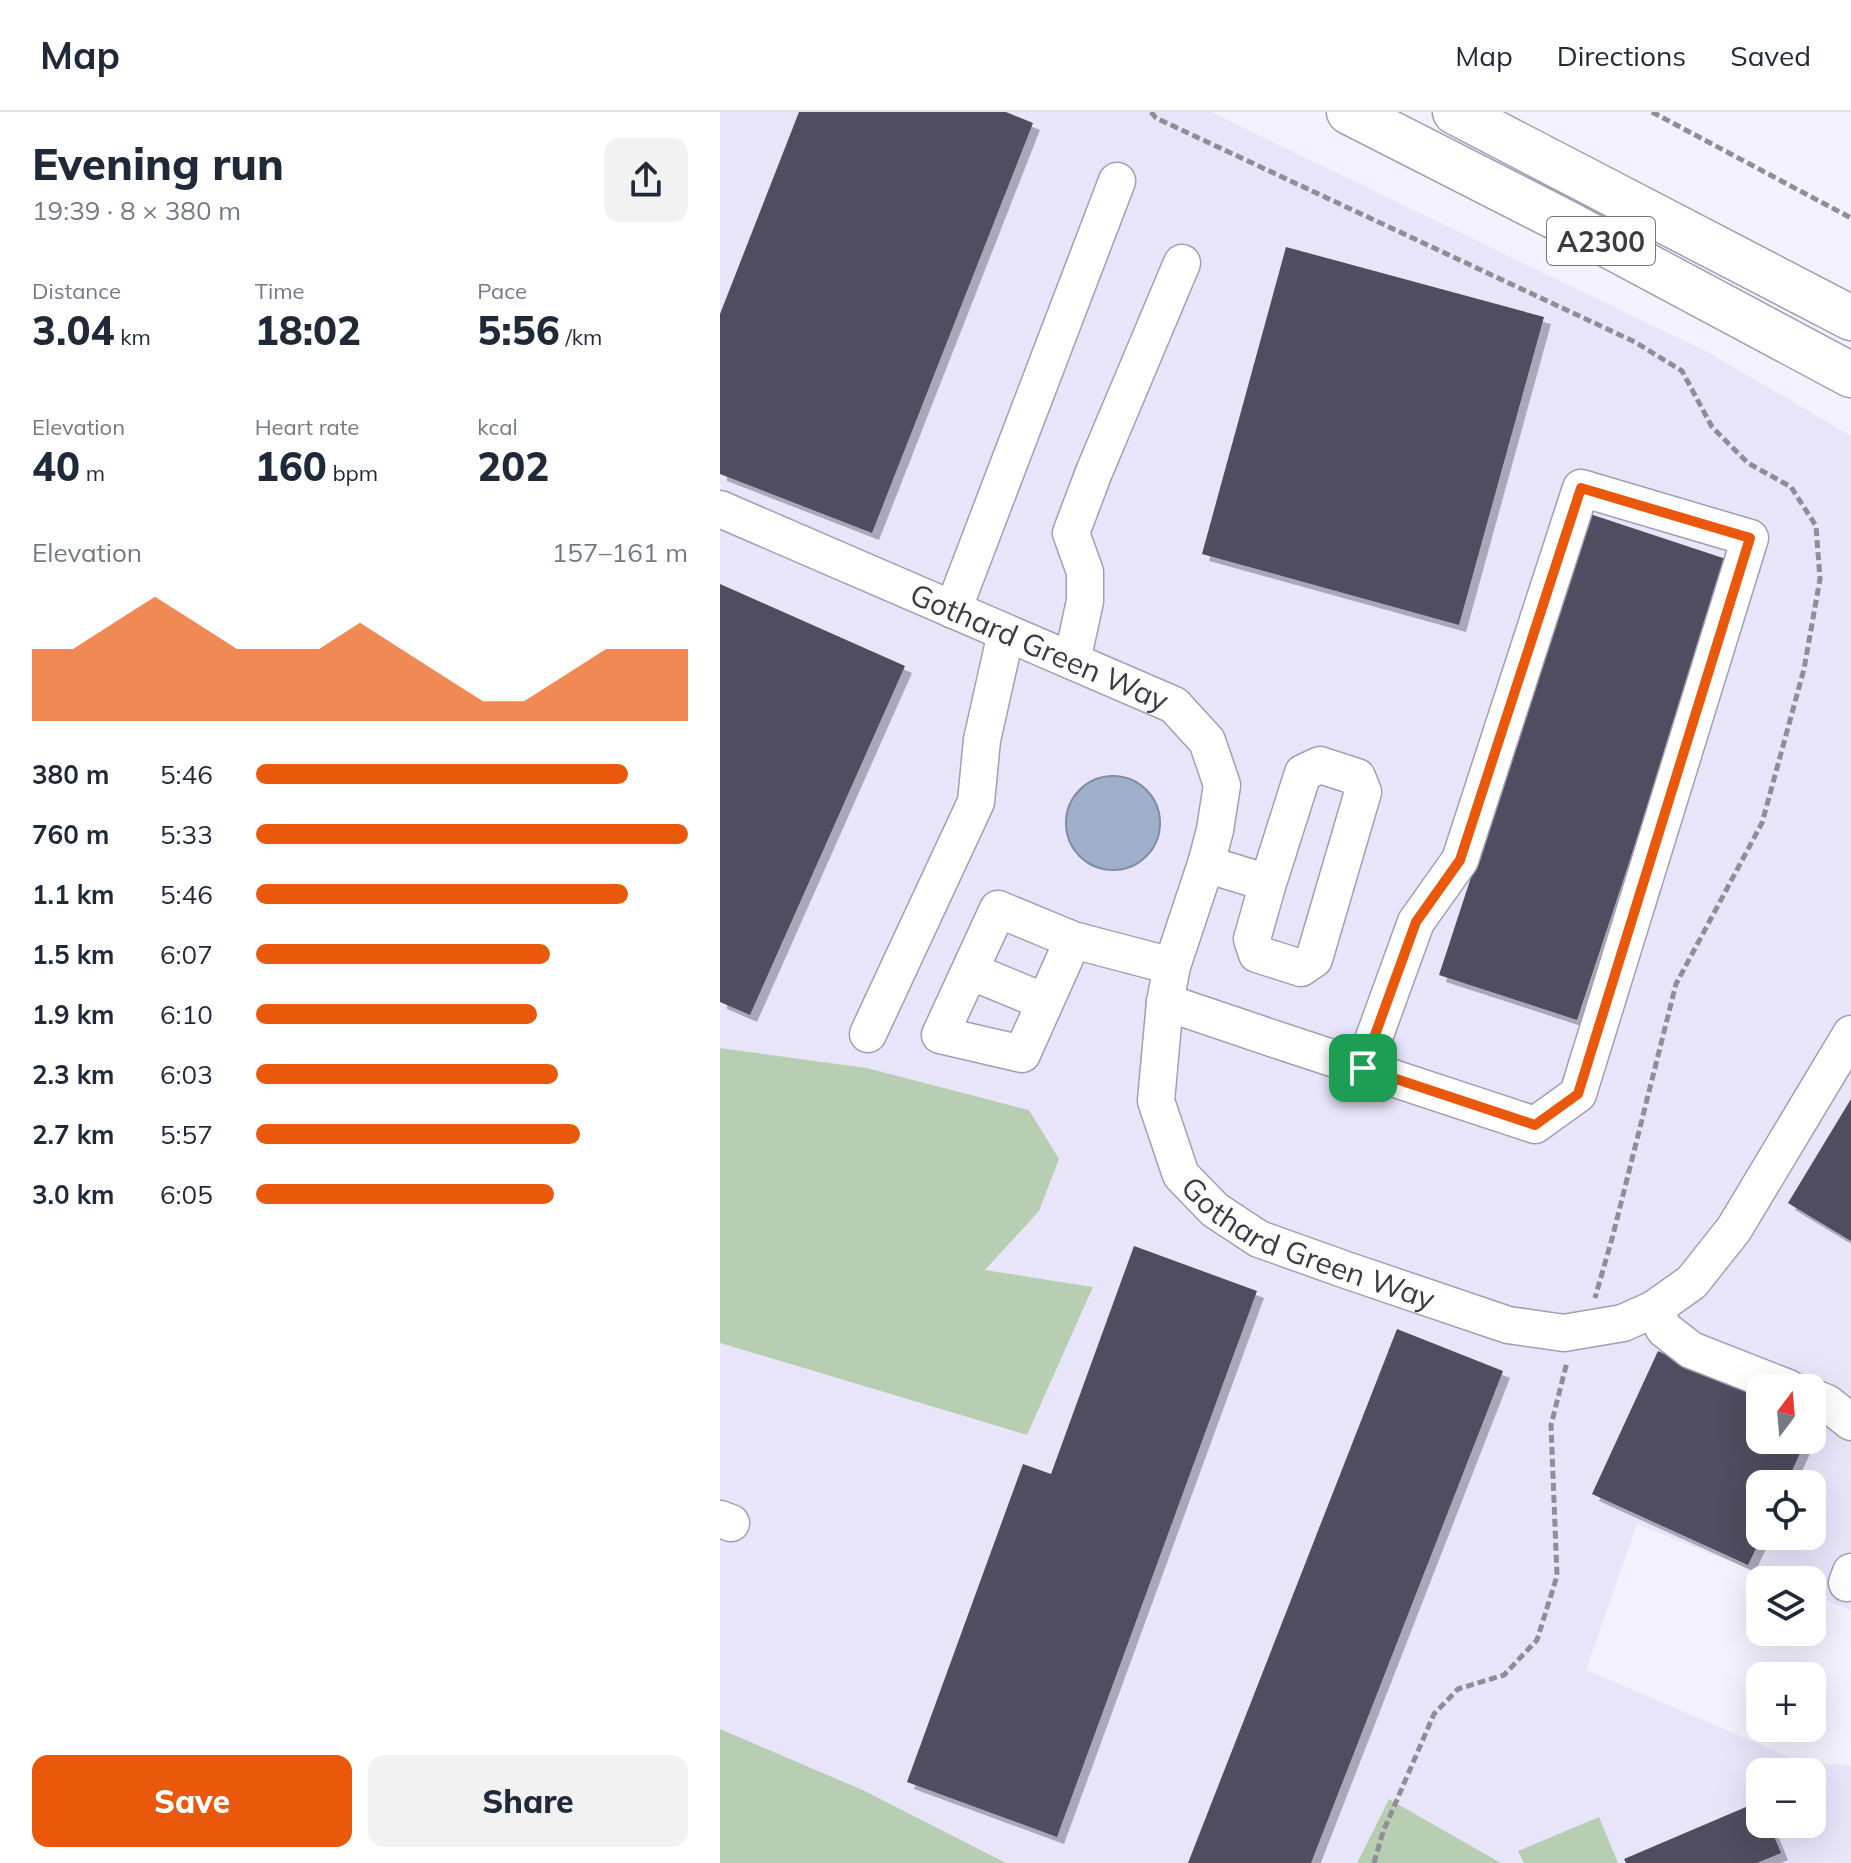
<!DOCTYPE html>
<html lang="en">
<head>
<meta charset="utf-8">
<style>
  body { margin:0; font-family:Mulish,sans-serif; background:#f2f2f3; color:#1f2937; height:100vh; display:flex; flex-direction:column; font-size:30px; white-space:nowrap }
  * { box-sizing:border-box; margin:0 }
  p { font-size:26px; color:#747a83 }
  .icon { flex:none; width:44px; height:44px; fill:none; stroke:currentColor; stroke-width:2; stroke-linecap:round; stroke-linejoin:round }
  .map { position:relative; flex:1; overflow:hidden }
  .side { display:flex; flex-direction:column; background:#fff; width:720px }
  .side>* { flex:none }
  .needle { width:52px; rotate:16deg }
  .controls { position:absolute; left:1026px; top:1262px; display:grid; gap:16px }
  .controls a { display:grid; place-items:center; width:80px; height:80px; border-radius:16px; background:#fff; box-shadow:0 8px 32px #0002; font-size:40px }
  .pin { position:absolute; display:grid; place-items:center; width:68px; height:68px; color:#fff; margin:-34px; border-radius:16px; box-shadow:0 4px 12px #0006 }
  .round { display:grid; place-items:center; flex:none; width:84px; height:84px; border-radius:16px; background:#f2f2f3 }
  .summary { display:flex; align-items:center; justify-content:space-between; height:136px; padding:0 32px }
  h1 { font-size:44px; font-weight:800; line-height:60px }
  .metrics { display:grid; grid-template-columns:repeat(3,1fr); gap:12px; height:136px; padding:8px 32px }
  .metrics div { display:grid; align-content:center }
  .metrics b { font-size:40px; font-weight:800 }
  .metrics small { font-size:22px; font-weight:400 }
  .metrics p { font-size:22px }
  .chart { height:224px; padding:16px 32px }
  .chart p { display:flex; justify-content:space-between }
  .chart svg { width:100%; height:144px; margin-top:8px; fill:#ea580c; opacity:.7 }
  .primary-button { display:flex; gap:16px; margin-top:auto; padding:16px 32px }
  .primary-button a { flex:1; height:92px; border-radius:16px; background:#ea580c; color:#fff; font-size:32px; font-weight:800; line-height:92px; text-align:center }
  .primary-button a+a { background:#f2f2f3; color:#1f2937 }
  ul { padding:0 32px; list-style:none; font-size:26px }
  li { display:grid; grid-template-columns:128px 96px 1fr; align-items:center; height:60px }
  li i { height:20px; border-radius:10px; background:#ea580c }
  header { display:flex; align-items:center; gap:48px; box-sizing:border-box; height:112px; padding:0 40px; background:#fff; border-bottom:2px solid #e0e1e3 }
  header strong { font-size:38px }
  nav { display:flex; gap:44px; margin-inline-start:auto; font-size:28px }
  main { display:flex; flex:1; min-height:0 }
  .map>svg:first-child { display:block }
</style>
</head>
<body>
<header>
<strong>Map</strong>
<nav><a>Map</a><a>Directions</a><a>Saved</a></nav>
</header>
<main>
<section class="side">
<div class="summary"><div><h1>Evening run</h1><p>19:39 · 8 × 380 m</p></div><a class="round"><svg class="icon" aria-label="share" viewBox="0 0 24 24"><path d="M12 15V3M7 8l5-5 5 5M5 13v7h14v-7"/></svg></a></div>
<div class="metrics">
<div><p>Distance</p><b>3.04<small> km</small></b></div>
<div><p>Time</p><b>18:02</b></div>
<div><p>Pace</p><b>5:56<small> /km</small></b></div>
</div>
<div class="metrics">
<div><p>Elevation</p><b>40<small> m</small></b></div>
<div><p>Heart rate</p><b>160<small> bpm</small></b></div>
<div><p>kcal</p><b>202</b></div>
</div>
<div class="chart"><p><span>Elevation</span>157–161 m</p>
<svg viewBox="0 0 160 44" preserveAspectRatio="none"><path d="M0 44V22L10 22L20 14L30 6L40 14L50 22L60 22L70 22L80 14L90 22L100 30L110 38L120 38L130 30L140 22L150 22L160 22V44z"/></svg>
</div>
<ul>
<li><b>380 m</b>5:46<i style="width:86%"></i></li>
<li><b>760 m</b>5:33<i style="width:100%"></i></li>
<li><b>1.1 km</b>5:46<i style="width:86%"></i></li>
<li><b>1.5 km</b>6:07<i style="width:68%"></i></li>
<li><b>1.9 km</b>6:10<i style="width:65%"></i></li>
<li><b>2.3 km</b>6:03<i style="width:70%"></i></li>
<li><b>2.7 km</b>5:57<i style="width:75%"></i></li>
<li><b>3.0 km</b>6:05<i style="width:69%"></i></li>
</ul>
<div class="primary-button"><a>Save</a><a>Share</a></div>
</section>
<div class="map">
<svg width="1131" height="1751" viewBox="0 0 1131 1751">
  <defs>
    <filter id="shadow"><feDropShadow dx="7" dy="7" stdDeviation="0" flood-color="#0004"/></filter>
  </defs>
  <rect width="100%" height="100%" fill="#f3f1fd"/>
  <path fill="#e8e5fb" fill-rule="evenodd" d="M0,0H491L989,241L1131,324V1498L1092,1483V1468H1056L917,1412L866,1558L1078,1649L1131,1654V1751H781L670,1687L637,1751H286L145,1679L0,1617V1231L306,1323L373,1176L265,1158L319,1099L309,998L147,956L0,936ZM1040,1276H1092V1328H1040ZM1040,1372H1092V1424H1040ZM1040,1660H1092V1712H1040Z"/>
  <path fill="#b8ceb2" d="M0,936L147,956L309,998L339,1047L319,1099L265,1158L373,1175L307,1323L0,1231Z
    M0,1617L145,1679L286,1751H0Z
    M669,1687L781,1751H637Z
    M879,1705L898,1751H804L798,1739Z"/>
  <path fill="#9fafcb" stroke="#818ca2" stroke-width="2" d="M346 711a47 47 0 1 1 94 0a47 47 0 1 1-94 0Z"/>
  <path fill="#504d5e" filter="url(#shadow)" d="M79,0H286L313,11L152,421L0,362V202Z
    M566,135L824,205L739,513L482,442Z
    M870,402L1009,448L857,908L719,863Z
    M0,472L185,554L30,903L0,890Z
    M1131,987V1129L1068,1091Z
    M414,1134L537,1179L337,1725L187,1670L303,1352L331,1362Z
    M677,1217L783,1259L591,1751H468Z
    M938,1239L1040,1286V1328H1086L1066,1372H1040V1424H1042L1028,1453L872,1382Z
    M1040,1689V1712H1049L1061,1741L1037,1751H906L904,1747Z"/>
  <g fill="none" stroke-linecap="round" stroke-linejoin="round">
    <defs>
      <g id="minor">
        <path id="s1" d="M0,397L454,593L487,629L502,673L495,718L486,752L452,854L445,890L436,989L461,1063L495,1098L539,1127L626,1158L788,1213L844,1221L903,1211L934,1197L972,1170L1014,1117L1131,922"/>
        <path d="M233,498L397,69"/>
        <path d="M352,549L365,489V460L351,421L374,360L462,151"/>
        <path d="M486,752L548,771L532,827L537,842L581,856L594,847L643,680L637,665L600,653L583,661L548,771"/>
        <path d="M353,828L302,942L220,923L278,797L353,828L452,854"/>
        <path d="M250,859L325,890"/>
        <path d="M445,890C568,932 692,973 815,1013L858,982L1030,426L861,376L740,748L696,810L643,956"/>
        <path d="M148,922L256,690L262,628L286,521"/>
        <path d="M934,1197L944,1217L971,1238L1068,1276"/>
        <path d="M1092,1285L1107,1291L1131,1310"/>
        <path d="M0,1407L11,1411"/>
        <path d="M1127,1471L1131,1460"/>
      </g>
      <path id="major" d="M629,0L845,110L1131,263
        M735,0L1131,206"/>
    </defs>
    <use href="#minor" stroke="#a19fb1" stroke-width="39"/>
    <use href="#major" stroke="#a19fb1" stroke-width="47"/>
    <path stroke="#8f8e97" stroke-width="5" stroke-dasharray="8 4" stroke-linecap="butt" d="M431,0L436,6L915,230L962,259L992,315L1028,351L1071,375L1096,414L1100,467L1084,557L1042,711L956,872L893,1123L875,1186
      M932,0L1131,106
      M654,1751L663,1720L714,1602L738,1577L784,1563L817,1528L837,1464L831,1313L847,1250"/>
    <use href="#minor" stroke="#fff" stroke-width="36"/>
    <use href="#major" stroke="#fff" stroke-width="44"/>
  </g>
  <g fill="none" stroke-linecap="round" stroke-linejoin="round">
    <defs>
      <path id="route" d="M861,376L1030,426L858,982L815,1013L643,956L696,810L740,748Z"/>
    </defs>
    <use href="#route" stroke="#fff" stroke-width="16"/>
    <use href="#route" stroke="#ea580c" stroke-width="10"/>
  </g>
  <g text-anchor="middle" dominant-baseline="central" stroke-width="8" stroke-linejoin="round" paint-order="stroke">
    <rect fill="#fff" stroke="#76767b" stroke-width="2" x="827" y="105" width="108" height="48" rx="6"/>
    <g font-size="28" font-weight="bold" fill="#3c3b43">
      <text x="881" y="129">A2300</text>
    </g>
    <g font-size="30" fill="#3c3b43" stroke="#fff">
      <text stroke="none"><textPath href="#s1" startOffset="348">Gothard Green Way</textPath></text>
      <text stroke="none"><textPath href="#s1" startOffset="1140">Gothard Green Way</textPath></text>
    </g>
  </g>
</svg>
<div class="controls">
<a><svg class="needle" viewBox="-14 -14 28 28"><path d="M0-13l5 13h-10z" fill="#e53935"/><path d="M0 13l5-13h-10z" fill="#747a83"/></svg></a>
<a><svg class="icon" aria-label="locate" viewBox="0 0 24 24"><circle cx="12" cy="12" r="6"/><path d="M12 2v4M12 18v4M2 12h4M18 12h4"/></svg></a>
<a><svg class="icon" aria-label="layers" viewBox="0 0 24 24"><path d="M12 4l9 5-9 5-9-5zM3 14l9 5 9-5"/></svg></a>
<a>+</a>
<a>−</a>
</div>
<div class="pin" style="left:643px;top:956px;background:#1e9e55"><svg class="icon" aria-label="arrive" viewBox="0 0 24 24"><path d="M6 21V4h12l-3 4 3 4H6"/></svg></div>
</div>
</main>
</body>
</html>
